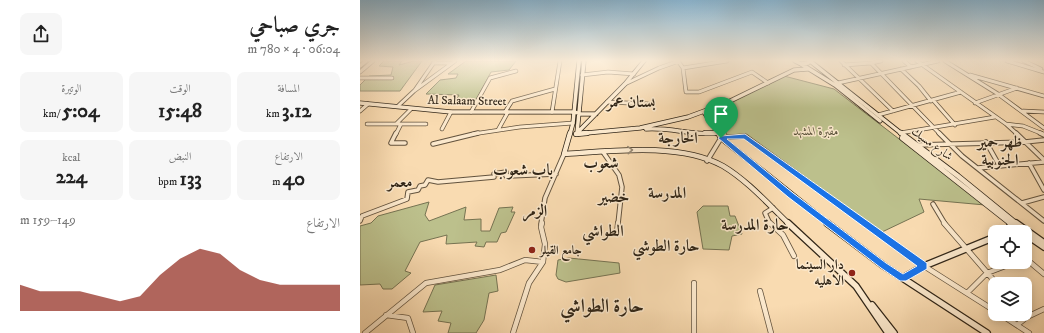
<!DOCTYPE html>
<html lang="ar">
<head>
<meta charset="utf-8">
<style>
  body { margin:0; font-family:"IM FELL DW Pica",Amiri,serif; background:#f6f6f6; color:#222; direction:rtl; height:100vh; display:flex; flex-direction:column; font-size:15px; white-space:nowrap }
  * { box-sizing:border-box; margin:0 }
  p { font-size:13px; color:#767676 }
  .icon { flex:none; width:22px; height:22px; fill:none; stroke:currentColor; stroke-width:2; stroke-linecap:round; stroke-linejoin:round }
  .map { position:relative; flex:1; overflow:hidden; direction:ltr }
  .side { display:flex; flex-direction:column; background:#fff; width:360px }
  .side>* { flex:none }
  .controls { position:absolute; left:628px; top:225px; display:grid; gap:8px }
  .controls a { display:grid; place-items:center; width:44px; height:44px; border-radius:8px; background:#fff; box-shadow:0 2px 10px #0003; font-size:20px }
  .pin { position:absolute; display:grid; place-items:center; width:34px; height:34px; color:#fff; margin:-41px -17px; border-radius:50% 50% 50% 0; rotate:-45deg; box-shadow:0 0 4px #0007 }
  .pin .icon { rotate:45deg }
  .round { display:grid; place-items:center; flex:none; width:42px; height:42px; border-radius:8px; background:#f6f6f6 }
  .headline { display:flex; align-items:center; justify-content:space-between; height:68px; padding:0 20px }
  h1 { font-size:22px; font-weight:800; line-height:30px }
  .metrics { display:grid; grid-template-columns:repeat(3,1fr); gap:6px; height:68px; padding:4px 20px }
  .metrics div { display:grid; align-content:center; border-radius:8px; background:#f6f6f6; text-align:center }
  .metrics b { font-size:20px; font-weight:800 }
  .metrics small { font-size:11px; font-weight:400 }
  .metrics p { font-size:11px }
  .chart { height:112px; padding:8px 20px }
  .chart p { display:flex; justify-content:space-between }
  .chart svg { width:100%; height:72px; margin-top:4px; fill:#8f2418; opacity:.7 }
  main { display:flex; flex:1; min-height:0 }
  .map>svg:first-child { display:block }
</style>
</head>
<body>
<main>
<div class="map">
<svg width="684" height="333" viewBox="0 0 684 333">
  <rect width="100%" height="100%" fill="#f9dbb1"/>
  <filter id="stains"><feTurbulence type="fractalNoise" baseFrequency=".005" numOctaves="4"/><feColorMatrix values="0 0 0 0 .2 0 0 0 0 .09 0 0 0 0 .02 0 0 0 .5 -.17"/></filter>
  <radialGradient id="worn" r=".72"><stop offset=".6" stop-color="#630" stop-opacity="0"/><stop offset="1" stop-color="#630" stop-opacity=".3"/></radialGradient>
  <path fill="#bcc08c" stroke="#767352" d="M24,61H42L39,65L54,61H62L40,91H0V85L9,76L31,75L33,67L19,66Z
    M106,61H156L149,70L131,72L114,104H94L99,95L66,94L80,80L96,78L98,74H88Z
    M424,76L474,89L625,205L559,199L564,212L522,232L387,135H367L355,109Z
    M69,202L65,215L69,221L106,207L104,220L121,219V231H130L139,208L153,207L151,212H155L146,232L141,233L137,242H126L124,247L115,246L117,242L86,244L87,235L60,242L45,271L51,273L32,289H23L20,284L0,285V226L11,223L18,216Z
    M343,206H368L370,216H375L382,234L372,236L369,250L343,249L337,212Z
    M209,258L259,263L260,273L206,282L198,279L196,275L198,260Z
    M136,275L138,291L129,293L124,320L116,333H88L91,323L78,321L82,311L63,312L75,285Z"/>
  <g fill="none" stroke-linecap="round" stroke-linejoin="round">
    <defs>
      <path id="street-far2" d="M318,61L323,68L326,92H339L392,72L408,83
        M481,61L533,111
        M544,61L551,67
        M557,61L646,124L657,134
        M585,61L638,94L684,128
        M647,61L684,72
        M664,61L681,69
        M73,63H91
        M511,63L521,61
        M484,65L511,63L580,134
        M323,68L367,61
        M541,69L559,86L571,101
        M0,72L13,61
        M222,75L248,72L274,74
        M610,75L684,96
        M0,78H32
        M478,83L578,61
        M265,84L299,68L319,61
        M55,90L75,61
        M573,100L595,125
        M247,102L289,104
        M615,103L657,88
        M38,106L54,91L95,61
        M0,111L8,104
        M663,111L684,112
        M111,112L130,78L156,71
        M145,112L152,101L195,89
        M192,112L200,61
        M518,115L601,92
        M7,124H66
        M36,124L51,109
        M646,124L663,126L683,134
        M82,129L91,112
        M138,130L148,112
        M540,133L635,117
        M36,134L41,124
        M113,134L160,127L213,123"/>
      <path id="street-far1" d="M36,133L31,143H45
        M579,133L602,156L684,221
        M656,133L684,160
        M680,133L684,135
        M626,142L639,165
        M73,144L118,133
        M558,145L665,142L684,140
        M243,152L259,175L262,187L258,224
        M347,161L361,138L385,136L506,224
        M669,163L684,190
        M618,168L684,162
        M134,174L146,172V176L196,174
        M662,203L684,197
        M573,204L585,224
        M0,221L2,216L47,199L48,192L58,190L60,186L65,185L68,180L78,182L134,177
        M181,224L185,198L204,154
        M410,224L405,213L413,208"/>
      <path id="street" d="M410,223L423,235L434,256
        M504,223L564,266L635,311
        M584,223L637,284
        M257,232L258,223
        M665,258L684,274
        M334,283V333
        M400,291L411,333
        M607,293L627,273L656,262
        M640,314L669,333
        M26,315L48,318L53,333
        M657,325L667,317L684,309
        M5,333L66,283L140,270L165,260L183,262
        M153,333L169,283L183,262L185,244L181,227L182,223"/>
      <path id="secondary-far2" d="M435,61L441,64L448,63L449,61
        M450,61L542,134
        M441,64L475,85L520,121
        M0,66L6,61
        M0,103L91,112H215L220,114H236
        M344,112L359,134
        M286,129C310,127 334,136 358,133
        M217,133L224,61
        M210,134L213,123L219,61
        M216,134L280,128L328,117L366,103L434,70L447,69
        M216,134L265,84L284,61"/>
      <path id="secondary-far1" d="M210,133L204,154C251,151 320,142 363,166C388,181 408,204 429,224
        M345,133H355
        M358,133L361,138L469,224
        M541,133L598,176L657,224
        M216,134L227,133
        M542,138L651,224"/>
      <path id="secondary" d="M428,223L496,286L528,333
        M467,223L524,266L627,333
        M650,223L662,232
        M656,223L684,243
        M647,232L657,228
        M665,234L684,247
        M543,278L564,266L635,237
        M512,305L534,333"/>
    </defs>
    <use href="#street-far2" stroke="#63533e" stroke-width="4.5"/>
    <use href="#street-far1" stroke="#63533e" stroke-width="5.5"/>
    <use href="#street" stroke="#63533e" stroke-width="6"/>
    <use href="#secondary-far2" stroke="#312618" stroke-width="5"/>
    <use href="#secondary-far1" stroke="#312618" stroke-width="6"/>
    <use href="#secondary" stroke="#312618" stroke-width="8"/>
    <use href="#street-far2" stroke="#fbe8cc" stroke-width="3"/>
    <use href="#street-far1" stroke="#fbe8cc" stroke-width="3.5"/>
    <use href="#street" stroke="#fbe8cc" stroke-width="4.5"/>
    <use href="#secondary-far2" stroke="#fbe8cc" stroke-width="3.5"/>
    <use href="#secondary-far1" stroke="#fbe8cc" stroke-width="4.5"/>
    <use href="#secondary" stroke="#fbe8cc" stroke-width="5.5"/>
  </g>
  <defs><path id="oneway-chevron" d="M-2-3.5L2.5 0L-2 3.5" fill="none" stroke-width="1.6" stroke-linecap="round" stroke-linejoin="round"/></defs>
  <use stroke="#968772" href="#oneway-chevron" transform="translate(270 150) rotate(-3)"/>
  <linearGradient id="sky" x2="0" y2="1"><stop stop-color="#8ab6d2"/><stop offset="0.56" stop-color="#fcefdc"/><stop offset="1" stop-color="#fcefdc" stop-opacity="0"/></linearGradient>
  <rect width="684" height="108" fill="url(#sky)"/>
  <path fill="#1a73e8" stroke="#fff" fill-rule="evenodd" d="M385,134L567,263V269L546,281H540L521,268L428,197L358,138L361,136ZM367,139H384L557,266L543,274L526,263L433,193Z"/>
  <g fill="#8f2418" stroke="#fbe8cc" stroke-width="1.5">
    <circle cx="172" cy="250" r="4"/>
    <circle cx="492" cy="273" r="4"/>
  </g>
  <g text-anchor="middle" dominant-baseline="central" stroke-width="3" stroke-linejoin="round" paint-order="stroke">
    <g font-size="12" fill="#312618" stroke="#fbe8cc">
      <text transform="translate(107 101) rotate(1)">Al Salaam Street</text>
      <text transform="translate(572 144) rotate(36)">شارع مسيك</text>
    </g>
    <g font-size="12" font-style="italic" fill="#544c35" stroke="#fbe8cc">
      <text x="456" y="131">مقبرة المشهد</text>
    </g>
    <g font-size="12" font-weight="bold" fill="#312618" stroke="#fbe8cc" text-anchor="start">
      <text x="180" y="250">جامع القيلر</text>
    </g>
    <g font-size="14" font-weight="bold" fill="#312618" stroke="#fbe8cc" text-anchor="end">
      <text x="484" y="265">دار السينما<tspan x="484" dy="16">الاهليه</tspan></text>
    </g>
    <g font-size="16" font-weight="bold" fill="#312618" stroke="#fbe8cc">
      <text x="271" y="102">بستان عمر</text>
      <text x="318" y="138">الخارجة</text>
      <text x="640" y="142">ظهر حمير<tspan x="640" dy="18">الجنوبية</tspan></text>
      <text x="241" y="163">شعوب</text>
      <text x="163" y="170">باب شعوب</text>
      <text x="40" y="182">معمر</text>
      <text x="307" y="193">المدرسة</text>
      <text x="254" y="197">خضير</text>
      <text x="175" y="211">الزمر</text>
      <text x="395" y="225">حارة المدرسة</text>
      <text x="243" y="231">الطواشي</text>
      <text x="306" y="246">حارة الطوشي</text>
    </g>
    <g font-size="19" font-weight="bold" fill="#312618" stroke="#fbe8cc">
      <text x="242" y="306">حارة الطواشي</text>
    </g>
  </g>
  <rect width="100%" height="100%" filter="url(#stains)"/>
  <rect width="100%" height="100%" fill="url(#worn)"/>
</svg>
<div class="controls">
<a><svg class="icon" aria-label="locate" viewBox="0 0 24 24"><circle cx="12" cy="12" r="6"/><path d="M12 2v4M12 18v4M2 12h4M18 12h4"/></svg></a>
<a><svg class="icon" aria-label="layers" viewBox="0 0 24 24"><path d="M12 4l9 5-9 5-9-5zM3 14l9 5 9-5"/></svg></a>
</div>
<div class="pin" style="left:361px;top:138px;background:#1e9e55"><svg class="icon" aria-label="arrive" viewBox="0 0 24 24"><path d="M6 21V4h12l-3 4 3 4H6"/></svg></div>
</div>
<section class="side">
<div class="headline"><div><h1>جري صباحي</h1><p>06:04 · 4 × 780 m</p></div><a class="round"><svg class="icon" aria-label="share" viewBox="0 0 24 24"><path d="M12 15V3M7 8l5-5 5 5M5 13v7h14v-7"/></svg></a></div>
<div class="metrics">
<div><p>المسافة</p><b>3.12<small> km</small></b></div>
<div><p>الوقت</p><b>15:48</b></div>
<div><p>الوتيرة</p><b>5:04<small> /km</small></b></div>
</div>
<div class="metrics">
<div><p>الارتفاع</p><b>40<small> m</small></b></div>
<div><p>النبض</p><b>133<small> bpm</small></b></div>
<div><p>kcal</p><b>224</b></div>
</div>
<div class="chart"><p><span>الارتفاع</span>149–159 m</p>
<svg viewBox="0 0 160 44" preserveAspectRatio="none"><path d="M0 44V28L10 32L20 32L30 32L40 35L50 38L60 35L70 22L80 12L90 6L100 9L110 19L120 25L130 28L140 28L150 28L160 28V44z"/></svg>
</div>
</section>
</main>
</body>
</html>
